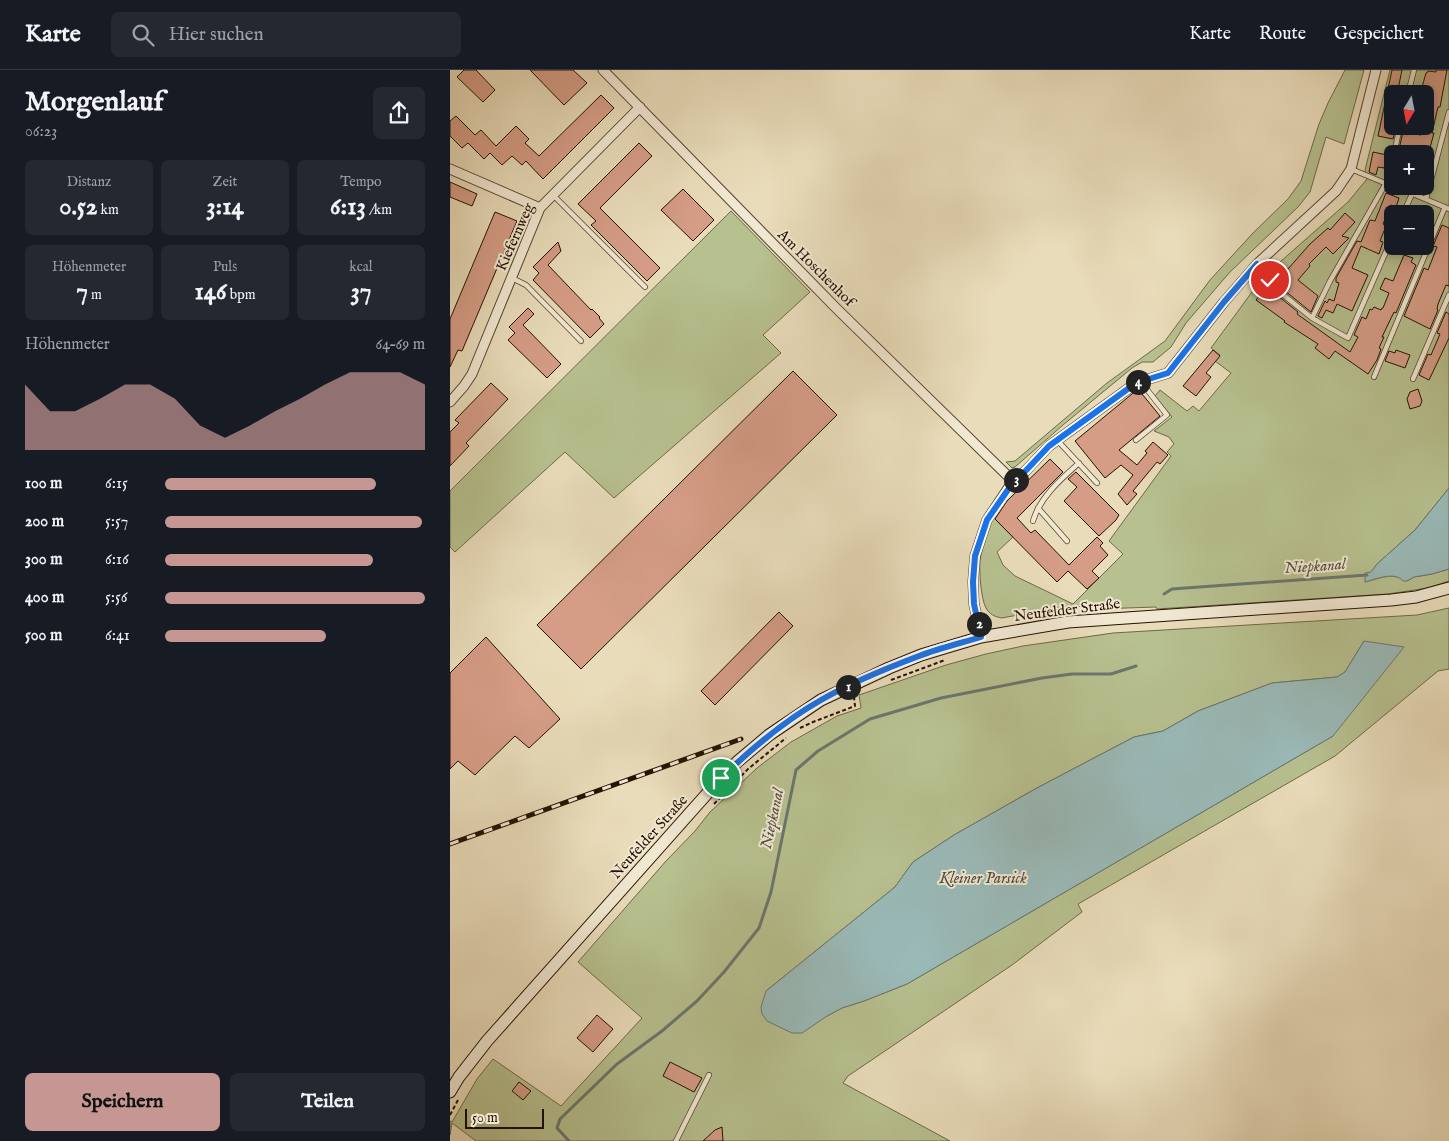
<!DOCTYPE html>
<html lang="de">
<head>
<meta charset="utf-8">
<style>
  body { margin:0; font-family:"IM FELL English",serif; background:#242831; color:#f1f3f6; height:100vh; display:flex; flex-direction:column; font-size:19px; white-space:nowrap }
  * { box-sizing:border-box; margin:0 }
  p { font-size:16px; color:#9ea1a6 }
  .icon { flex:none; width:28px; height:28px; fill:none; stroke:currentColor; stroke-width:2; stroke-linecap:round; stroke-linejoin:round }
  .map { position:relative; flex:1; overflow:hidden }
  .details { display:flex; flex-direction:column; background:#171b24; width:450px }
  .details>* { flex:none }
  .needle { width:32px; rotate:190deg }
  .tools { position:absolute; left:934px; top:15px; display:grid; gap:10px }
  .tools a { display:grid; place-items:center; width:50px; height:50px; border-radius:8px; background:#171b24; box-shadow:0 2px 12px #0003; font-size:25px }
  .scale { position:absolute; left:15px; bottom:12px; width:79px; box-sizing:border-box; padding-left:5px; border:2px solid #241100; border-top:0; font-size:14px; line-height:18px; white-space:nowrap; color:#241100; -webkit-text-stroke:4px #f1e8d2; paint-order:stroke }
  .pin { position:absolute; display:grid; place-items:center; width:42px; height:42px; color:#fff; margin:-21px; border:2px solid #fff; border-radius:50%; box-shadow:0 1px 5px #0007 }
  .km { position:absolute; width:25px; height:25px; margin:-12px; border-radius:50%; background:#222; color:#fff; font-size:14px; line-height:25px; text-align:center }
  .round { display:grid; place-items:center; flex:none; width:52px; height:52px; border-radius:8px; background:#242831 }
  .head { display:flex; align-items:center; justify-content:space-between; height:85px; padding:0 25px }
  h1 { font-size:28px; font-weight:700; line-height:38px }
  .metrics { display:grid; grid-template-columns:repeat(3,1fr); gap:8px; height:85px; padding:5px 25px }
  .metrics div { display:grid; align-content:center; border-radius:8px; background:#242831; text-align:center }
  .metrics b { font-size:25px; font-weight:700 }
  .metrics small { font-size:14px; font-weight:400 }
  .metrics p { font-size:14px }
  .chart { height:140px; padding:10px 25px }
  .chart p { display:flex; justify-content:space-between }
  .chart svg { width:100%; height:90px; margin-top:5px; fill:#c59692; opacity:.7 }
  .button { display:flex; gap:10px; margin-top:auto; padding:10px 25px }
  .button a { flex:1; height:58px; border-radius:8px; background:#c59692; color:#111; font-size:20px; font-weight:700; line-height:58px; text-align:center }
  .button a+a { background:#242831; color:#f1f3f6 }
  ul { padding:0 25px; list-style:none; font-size:16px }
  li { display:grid; grid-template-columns:80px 60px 1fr; align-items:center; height:38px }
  li i { height:12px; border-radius:6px; background:#c59692 }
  header { display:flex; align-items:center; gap:30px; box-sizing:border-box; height:70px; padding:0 25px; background:#171b24; border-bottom:1px solid #363941 }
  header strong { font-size:24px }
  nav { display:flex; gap:28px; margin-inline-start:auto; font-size:18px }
  .search { width:350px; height:45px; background:#242831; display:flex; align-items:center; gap:12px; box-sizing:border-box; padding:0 18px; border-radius:8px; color:#9ea1a6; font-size:19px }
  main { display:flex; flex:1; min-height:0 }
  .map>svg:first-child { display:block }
</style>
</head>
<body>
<header>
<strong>Karte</strong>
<div class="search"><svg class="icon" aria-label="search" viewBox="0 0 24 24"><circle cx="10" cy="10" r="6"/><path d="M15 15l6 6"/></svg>Hier suchen</div>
<nav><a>Karte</a><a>Route</a><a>Gespeichert</a></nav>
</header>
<main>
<section class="details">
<div class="head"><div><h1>Morgenlauf</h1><p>06:23</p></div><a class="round"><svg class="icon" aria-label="share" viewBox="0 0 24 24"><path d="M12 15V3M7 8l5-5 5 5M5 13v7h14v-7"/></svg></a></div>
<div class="metrics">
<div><p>Distanz</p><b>0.52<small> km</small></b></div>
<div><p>Zeit</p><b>3:14</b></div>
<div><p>Tempo</p><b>6:13<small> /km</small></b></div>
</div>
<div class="metrics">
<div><p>Höhenmeter</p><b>7<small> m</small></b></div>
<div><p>Puls</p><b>146<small> bpm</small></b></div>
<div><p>kcal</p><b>37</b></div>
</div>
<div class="chart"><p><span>Höhenmeter</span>64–69 m</p>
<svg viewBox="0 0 160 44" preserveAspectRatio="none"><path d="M0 44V12L10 25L20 25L30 19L40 12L50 12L60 19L70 32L80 38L90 32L100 25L110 19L120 12L130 6L140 6L150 6L160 12V44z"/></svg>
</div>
<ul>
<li><b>100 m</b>6:15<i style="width:81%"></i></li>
<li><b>200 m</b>5:57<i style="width:99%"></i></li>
<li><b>300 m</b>6:16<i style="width:80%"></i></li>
<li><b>400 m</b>5:56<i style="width:100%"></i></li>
<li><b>500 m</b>6:41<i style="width:62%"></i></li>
</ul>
<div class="button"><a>Speichern</a><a>Teilen</a></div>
</section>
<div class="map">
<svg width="999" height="1071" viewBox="0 0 999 1071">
  <rect width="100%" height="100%" fill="#e9dcba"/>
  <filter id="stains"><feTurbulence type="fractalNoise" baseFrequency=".004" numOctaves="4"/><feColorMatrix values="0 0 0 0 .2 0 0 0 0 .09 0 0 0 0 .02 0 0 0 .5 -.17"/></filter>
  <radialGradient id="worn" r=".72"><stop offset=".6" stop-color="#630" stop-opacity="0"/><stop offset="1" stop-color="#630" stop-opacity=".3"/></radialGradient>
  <path fill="#b7c08f" stroke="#6e6848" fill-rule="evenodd" d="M895,0H914L894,74L876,67L860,122L848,137L780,202L736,253L721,277L703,292H692L682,298L613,355L565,397L562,398L556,392L565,391L657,313L715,271L760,210L803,163L838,129L851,111L869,54L878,33Z
    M940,0H999V418L965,460L927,494L915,512C931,508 942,502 957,511L964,507L982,504L999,499V511L978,518L938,524L707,539L706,537L647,539L626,536L605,538L552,548C545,547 539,544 536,538C531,529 529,501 530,491C532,476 537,461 542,446L563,467L547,482L553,495L565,506L623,534L673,484L659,471L721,386L717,382L724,374L719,367L704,361L722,347L705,326L710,320L737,341L743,336L749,341L781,303L765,291L770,285L761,278L813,207L898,132L917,109L915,100ZM942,24H975V56H942ZM942,84H975V116H942ZM942,144H975V176H942Z
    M281,141L360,222L313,265L331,283L164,428L115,382L5,482L0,477V421Z
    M999,538V599L988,601L885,686L628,834L632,842L562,895L398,1006L393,1013L500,1071H26L2,1053L0,1065V1051L2,1052L27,1009L43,989L111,1036L192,948L128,892L216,791L245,761L260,742L307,698L341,672L387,646L411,638L409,625L496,595L536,584L573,576L663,563L967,545ZM914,571L883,666L457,914L414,931L392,938L377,946L316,921L445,817L463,792L504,765L587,718L684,667L713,661L748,641L822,613L887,607L895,602Z"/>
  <path fill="#9abab8" stroke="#6b766e" d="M999,418V499L982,504L964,507L957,511H953C945,501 926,509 915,512V503L921,502L927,494L965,460Z
    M914,571L954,577L883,666L457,914L414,931L392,938L377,946L352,963H342L317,951L312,944L311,937L316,921L445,817L463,792L504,765L587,718L684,667L713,661L748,641L822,613L887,607L895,602Z"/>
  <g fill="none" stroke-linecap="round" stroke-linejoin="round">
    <path stroke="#6b766e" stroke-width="3" d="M714,524L722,519L917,505
      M119,1071L107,1058L110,1049L167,994L212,961L247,931L274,902L309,858L321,822L346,700L368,681L420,649L491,628L592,608L622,604H661L686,596"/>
  </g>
  <path fill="#d59d86" stroke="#241100" d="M14,0H26L45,20L33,32L7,7Z
    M80,0H123L137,13L114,35Z
    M942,0H952L947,24H942L941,59L945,60L943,69L928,66Z
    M986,0H997L990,37H988L982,63H984L978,85L949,79L953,62L971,65L972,60L975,61V22L971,21L976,3H977L978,1L986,2Z
    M151,25L164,38L93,109L76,91L72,95L62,86L52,95L40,83L34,89L18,73L12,78L0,66V51L6,46L25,65L31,60L46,76L66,56L79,69L75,73L89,86Z
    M189,73L202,86L150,138L210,198L197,211L141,155L146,151L128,134Z
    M923,82L937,85L934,98L928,97L926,105L919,102Z
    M0,112L27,124L22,136L0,127Z
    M233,119L264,150L243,171L211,140Z
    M936,123L949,128L946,137L941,135L933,154L936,156L930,171L933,172L929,184L911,176L902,198L918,205L902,241L887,234L883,243L876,240L872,248L868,246L875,231L877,233L879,229L884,231L889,213L886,212V208L907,171L911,172L920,150L925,151Z
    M45,142L67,151L12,281L8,280L0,297V249Z
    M895,143L905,152L892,166L899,168L883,184L876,177L859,194L860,196L848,210L868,226L861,242L834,220L824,208L835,197L838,199L860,174L878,158L880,160Z
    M992,155L999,158V216L996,215L988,234L987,239L988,240L980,259L954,246L974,198L978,200L987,177L983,176Z
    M108,172L111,181L98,195L141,240L142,239L150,247L149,248L154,254L140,268L83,210L89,203L83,197Z
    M954,185L963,188L961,192L966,195L946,243L944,242L932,267H934L929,278L931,279L927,290L918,304L885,281L879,289L865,278L868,274L834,252L835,251L806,230L819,215L828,226L848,242L847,244L900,282L908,267L904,265L912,247L916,249L920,239L922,240L924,237L931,240L932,238H933L939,223L930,219L935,208L943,211Z
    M78,238L84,244L73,255L111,294L97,308L58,270L65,263L59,257Z
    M996,242L999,244V268L979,310L969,305L978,284L981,285L990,264L987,263Z
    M763,280L770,286L756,303L761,307L746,326L733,316Z
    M946,280L960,285L955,298L935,291L939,281L945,283Z
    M343,301L387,345L131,599L87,555Z
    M41,313L58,329L16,373L19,376L0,396V362L9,353L5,350Z
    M688,319L710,346L669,380L687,395L697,383L695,381L703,372L718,385L710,394L707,392L683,421L687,424L677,435L668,424L683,405L671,395L655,408L625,371Z
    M968,319L972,331L970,336L960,339L957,329L960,322Z
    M600,389L613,402L567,448L581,463L585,460L619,495L647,467L653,473L650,476L658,485L642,501L649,508L637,519L618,501L607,512L545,449L557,431Z
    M626,402L669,445L666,450L649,466L614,431L627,417L618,409Z
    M329,542L343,556L265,635L251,621Z
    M36,567L110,649L79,678L65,666L25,705L8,691L0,699V603Z
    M147,945L163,959L143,982L127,968Z
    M220,992L252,1008L244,1022L213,1006Z
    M69,1012L81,1021L73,1030L62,1021Z
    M272,1057L273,1071H253L265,1060Z"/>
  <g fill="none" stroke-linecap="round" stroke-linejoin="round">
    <defs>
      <path id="service" d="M958,24L964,0
        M944,84L950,56
        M901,99L942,116
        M944,116L999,139
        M103,125L195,217
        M976,129L999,42
        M953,144L962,124
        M807,194L831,223L862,248L898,268L942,168
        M62,208L76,215L131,271
        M862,248L880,211L936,113L942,88
        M924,307L995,137
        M963,309L999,225
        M607,370L647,413
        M686,370L717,345L691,312
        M588,438L617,471
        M583,451C590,427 611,409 629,393
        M226,1071L259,1005"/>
      <path id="minor" d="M153,0L388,240L563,411
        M0,99L90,138
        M0,332L14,316L22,304L90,138L190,37
        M531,567L524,534L523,512L525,486L537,450L563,411L567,410L599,376L686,313L718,303L774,232L807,194L886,121L901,99L926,0"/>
      <path id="secondary" d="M0,1022L9,1007L37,971L271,708L287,692L319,665L371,630L439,598L471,585L531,567L618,552L941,530L966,527L999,518"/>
    </defs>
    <use href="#service" stroke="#55442e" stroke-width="6"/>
    <use href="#minor" stroke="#55442e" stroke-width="11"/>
    <use href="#secondary" stroke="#241100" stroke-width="13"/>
    <path stroke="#241100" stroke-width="2" stroke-dasharray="4 2.5" stroke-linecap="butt" d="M441,610L495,590
      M350,658L363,652L405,636L404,627
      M264,734L298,699L336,668
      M0,1045L8,1030"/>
    <use href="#service" stroke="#f1e8d2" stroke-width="4.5"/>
    <use href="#minor" stroke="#f1e8d2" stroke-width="9"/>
    <use href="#secondary" stroke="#f1e8d2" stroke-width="11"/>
    <defs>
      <path id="rail" d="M0,774L291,669"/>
    </defs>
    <use href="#rail" stroke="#241100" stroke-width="5"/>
    <use href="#rail" stroke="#f1e8d2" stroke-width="3" stroke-dasharray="9" stroke-linecap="butt"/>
  </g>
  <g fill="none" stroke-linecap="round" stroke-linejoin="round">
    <defs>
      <path id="route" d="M271,708C301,679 334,651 371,630C401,613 437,598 469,586C489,578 511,573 531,567L524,534L523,512L525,486L537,450L564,411L567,410L599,376L686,313L718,303L774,232L807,194L820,210"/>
    </defs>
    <use href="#route" stroke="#fff" stroke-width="10"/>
    <use href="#route" stroke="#1a73e8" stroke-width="6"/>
  </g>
  <g text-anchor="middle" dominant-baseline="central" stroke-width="4" stroke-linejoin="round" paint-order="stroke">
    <g font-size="15" fill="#241100" stroke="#f1e8d2">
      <text transform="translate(65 167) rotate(-66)">Kiefernweg</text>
      <text transform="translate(366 198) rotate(45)">Am Hoschenhof</text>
      <text transform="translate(617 540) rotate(-7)">Neufelder Straße</text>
      <text transform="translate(199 767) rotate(-48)">Neufelder Straße</text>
    </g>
    <g font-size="16" font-style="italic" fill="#4d4c40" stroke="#f1e8d2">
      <text transform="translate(865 497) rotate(-4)">Niepkanal</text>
      <text transform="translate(323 749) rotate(-78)">Niepkanal</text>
      <text x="533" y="809">Kleiner Parsick</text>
    </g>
  </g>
  <rect width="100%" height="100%" filter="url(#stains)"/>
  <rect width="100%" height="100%" fill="url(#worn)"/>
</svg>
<div class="tools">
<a><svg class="needle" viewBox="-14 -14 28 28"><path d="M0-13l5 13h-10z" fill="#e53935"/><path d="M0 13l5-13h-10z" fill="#9ea1a6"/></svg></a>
<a>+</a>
<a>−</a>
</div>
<div class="scale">50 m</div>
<div class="pin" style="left:271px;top:708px;background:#1e9e55"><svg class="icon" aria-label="arrive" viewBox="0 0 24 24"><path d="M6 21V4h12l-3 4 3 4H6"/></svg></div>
<div class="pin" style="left:820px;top:210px;background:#d93025"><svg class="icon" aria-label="check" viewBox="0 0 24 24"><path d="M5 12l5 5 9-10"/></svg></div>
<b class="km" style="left:398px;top:617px">1</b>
<b class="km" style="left:529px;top:554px">2</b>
<b class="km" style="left:566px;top:410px">3</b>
<b class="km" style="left:688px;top:312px">4</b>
</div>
</main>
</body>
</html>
